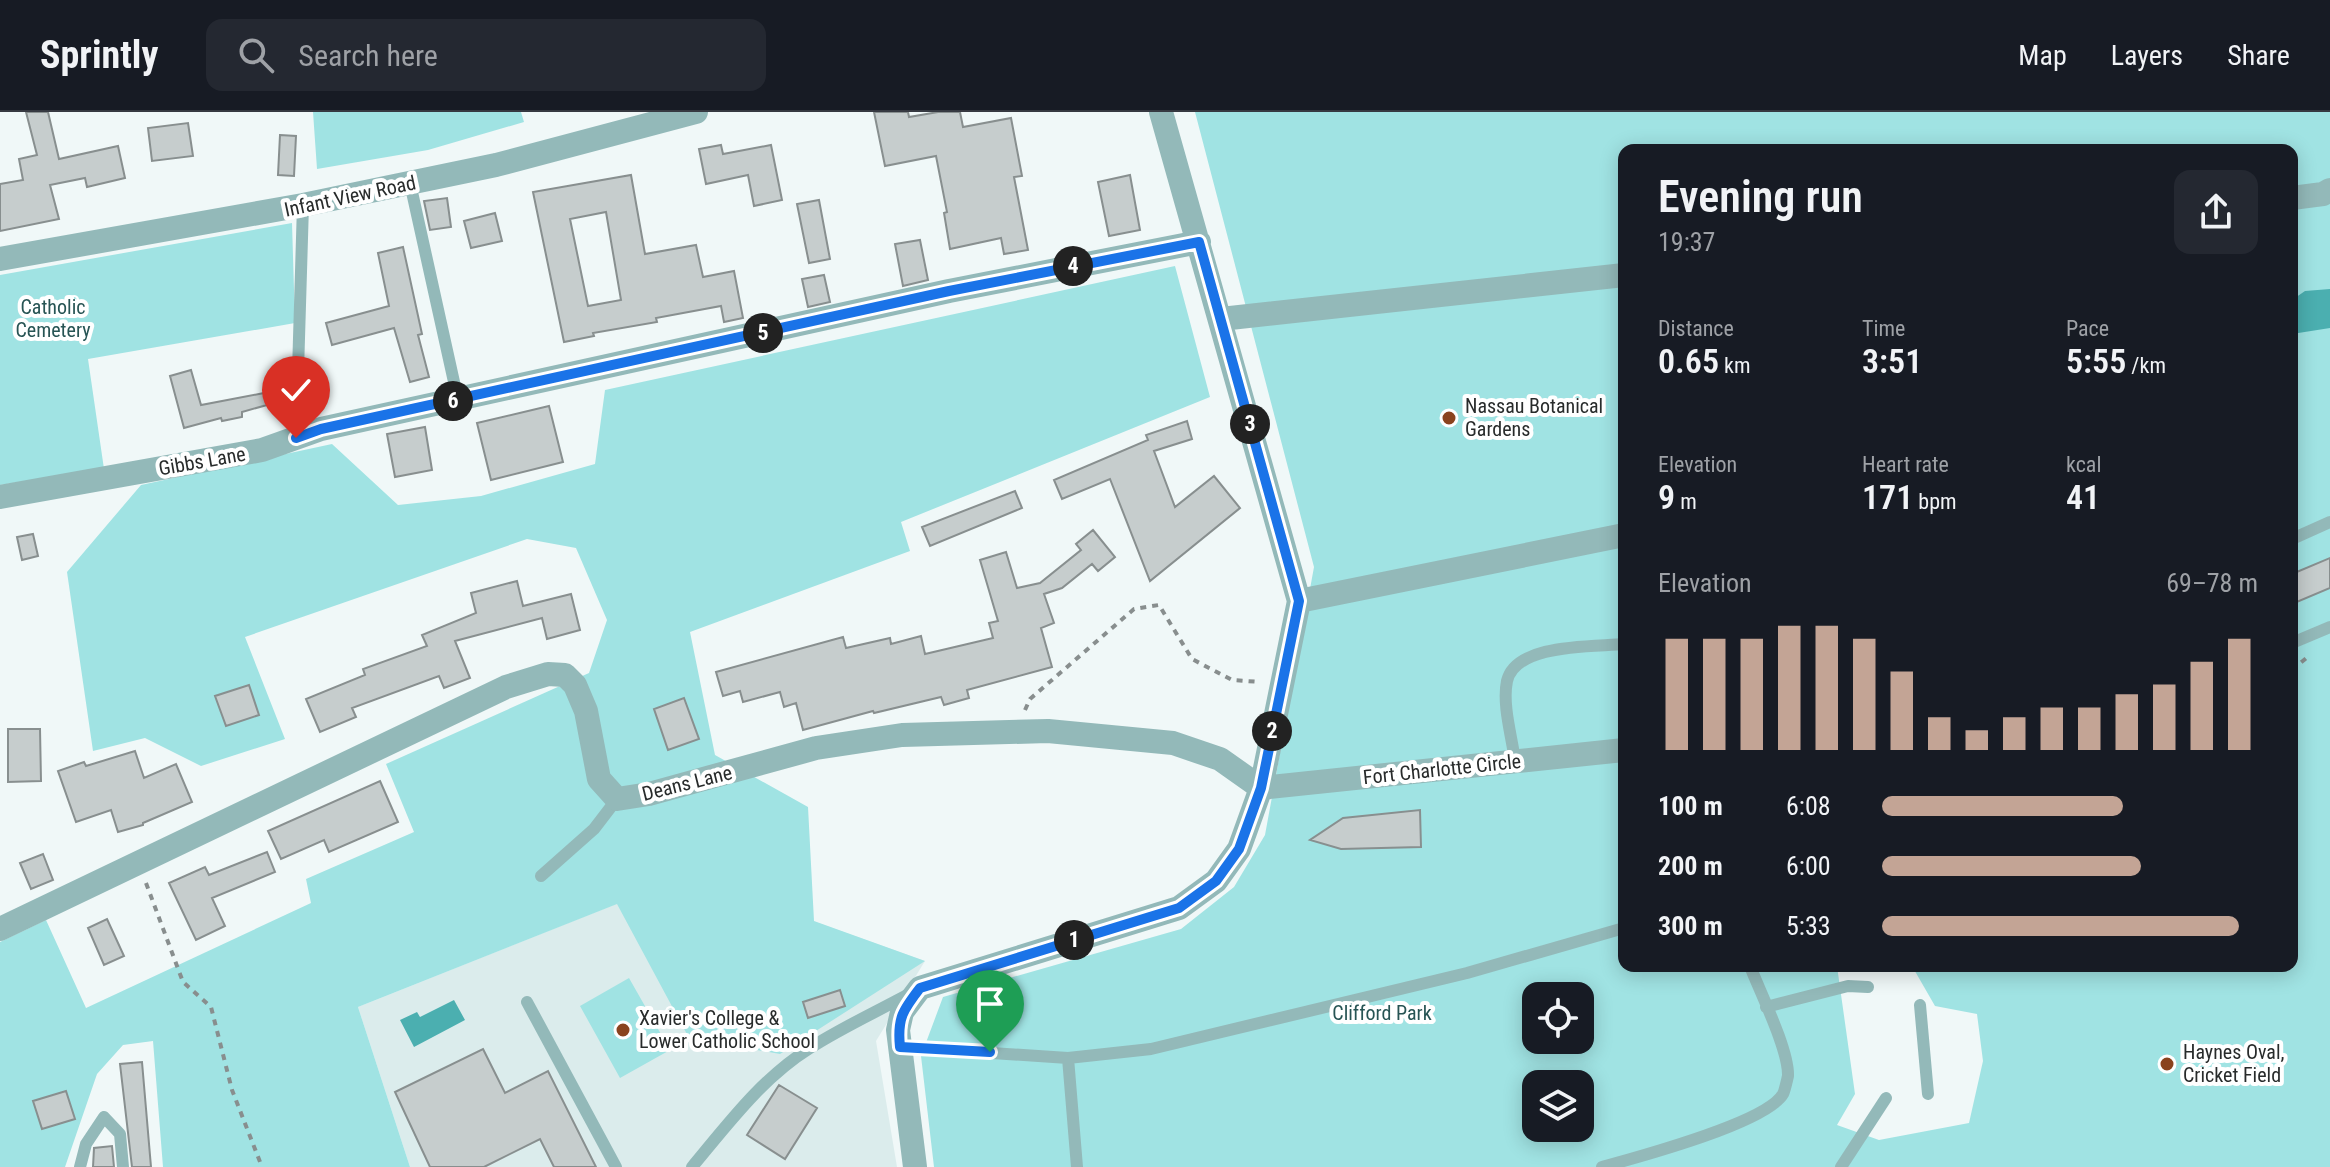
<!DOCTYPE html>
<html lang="en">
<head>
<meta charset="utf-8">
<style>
  body { margin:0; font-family:"Roboto Condensed",sans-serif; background:#242831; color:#f1f3f6; height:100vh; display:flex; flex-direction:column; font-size:30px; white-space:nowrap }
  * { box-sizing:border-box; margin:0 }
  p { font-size:26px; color:#9ea1a6 }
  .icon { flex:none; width:44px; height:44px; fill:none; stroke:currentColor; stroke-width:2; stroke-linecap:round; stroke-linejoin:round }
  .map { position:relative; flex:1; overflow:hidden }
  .panel { position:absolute; left:1618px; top:32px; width:680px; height:828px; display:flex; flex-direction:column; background:#171b24; border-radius:16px; box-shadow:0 4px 20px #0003 }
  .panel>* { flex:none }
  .buttons { position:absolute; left:1522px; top:870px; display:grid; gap:16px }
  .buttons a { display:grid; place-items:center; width:72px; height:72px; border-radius:16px; background:#171b24; box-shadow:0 4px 20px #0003; font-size:40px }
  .pin { position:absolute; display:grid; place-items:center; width:68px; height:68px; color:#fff; margin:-82px -34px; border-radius:50% 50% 50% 0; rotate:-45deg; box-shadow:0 0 8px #0007 }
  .pin .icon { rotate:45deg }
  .km { position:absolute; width:40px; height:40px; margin:-20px; border-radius:50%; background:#222; color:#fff; font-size:22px; line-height:40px; text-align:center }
  .round { display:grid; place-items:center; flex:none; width:84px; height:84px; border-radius:16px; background:#242831 }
  .head { display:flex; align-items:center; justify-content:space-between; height:136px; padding:0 40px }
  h1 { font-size:44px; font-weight:600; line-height:60px }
  .stats { display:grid; grid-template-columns:repeat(3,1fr); gap:12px; height:136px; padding:8px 40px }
  .stats div { display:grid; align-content:center }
  .stats b { font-size:34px; font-weight:600 }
  .stats small { font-size:22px; font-weight:400 }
  .stats p { font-size:22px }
  .chart { height:224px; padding:16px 40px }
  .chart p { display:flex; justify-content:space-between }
  .chart svg { width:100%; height:144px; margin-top:8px; stroke:#c3a495; stroke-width:6 }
  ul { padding:0 40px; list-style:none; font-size:26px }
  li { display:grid; grid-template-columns:128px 96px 1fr; align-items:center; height:60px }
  li i { height:20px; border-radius:10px; background:#c3a495 }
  header { display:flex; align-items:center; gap:48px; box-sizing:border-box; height:112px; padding:0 40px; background:#171b24; border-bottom:2px solid #363941 }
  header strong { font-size:38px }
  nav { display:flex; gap:44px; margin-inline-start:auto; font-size:28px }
  .search { width:560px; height:72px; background:#242831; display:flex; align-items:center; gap:20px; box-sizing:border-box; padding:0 28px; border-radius:16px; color:#9ea1a6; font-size:30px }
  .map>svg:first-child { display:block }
</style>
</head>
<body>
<header>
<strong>Sprintly</strong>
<div class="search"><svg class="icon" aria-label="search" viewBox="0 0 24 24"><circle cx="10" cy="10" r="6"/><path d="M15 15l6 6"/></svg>Search here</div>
<nav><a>Map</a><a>Layers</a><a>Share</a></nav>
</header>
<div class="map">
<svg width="2330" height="1055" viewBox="0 0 2330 1055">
  <rect width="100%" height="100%" fill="#f0f8f8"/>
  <path fill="#dbecec" d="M686,764L925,849L876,929L897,1055H410L358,895Z"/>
  <path fill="#a0e3e3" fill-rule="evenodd" d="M313,0H521L524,10L428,38L317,57Z
    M1195,0H2330V1055H934L921,944L943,885L1181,817L1234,775L1265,723L1314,455ZM1624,38H2292V854H1912L1935,894L1977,902L1983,949L1969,1011L1879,1028L1837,1013L1855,982L1837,854H1624ZM1536,884H1580V928H1536ZM1536,972H1580V1016H1536Z
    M292,111L295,211L88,247L104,357L0,373V163Z
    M1175,154L1210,285L901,410L910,439L690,520L715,643L808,695L814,809L925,849L780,942L689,926L617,792L358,895L410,1055H163L153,929L123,933L97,962L65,1055H0V830L46,808L86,896L311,791L306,767L414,720L386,652L589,561L607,508L576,436L527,427L245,525L285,627L201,654L145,626L93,639L67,460L141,373L332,332L398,393L481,384L595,352L605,278Z
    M629,866L670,938L620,966L580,894Z"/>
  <path fill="#4bafb0" d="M2330,177V216L2292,222V188L2305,179Z
    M454,888L465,908L414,935L400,908L417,900L420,905Z"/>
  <path fill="#c6cdcd" stroke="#888f8f" stroke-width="2" fill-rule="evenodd" d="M26,0H48L59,47L118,34L125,66L87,75L85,66L50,73L59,107L0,119V72L23,68L19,47L37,43Z
    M874,0H908L909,5L938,0H960L963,15L1011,6L1022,64L1014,65L1028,138L1004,142L1001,126L950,137L944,101L947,100L936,44L885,54Z
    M188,11L193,44L152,49L148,16Z
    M280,23L296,24L294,64L278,63Z
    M721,33L723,42L771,33L782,88L754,94L748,63L706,72L699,37Z
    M631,63L645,142L696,133L703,165L734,159L743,206L724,210L721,194L656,206L657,210L593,221L594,224L564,230L533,80ZM606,100L621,188L588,194L570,107Z
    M1130,63L1140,118L1109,124L1098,70Z
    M447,86L451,115L430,118L424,89Z
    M819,88L830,147L809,151L797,92Z
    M495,101L502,129L471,136L464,109Z
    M920,128L928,168L903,174L895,132Z
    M403,135L422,222L418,223L429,265L410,270L394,216L332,233L326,211L389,194L378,141Z
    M824,163L830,190L808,195L802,167Z
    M191,258L201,293L264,281L267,293L242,300V305L222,309L221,306L184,316L170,264Z
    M549,294L563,350L491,368L477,311Z
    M1187,309L1192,327L1154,339L1175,395L1214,364L1240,396L1150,469L1110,367L1062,387L1054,368L1148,328L1146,323Z
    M425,315L432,358L395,365L387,322Z
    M1015,379L1022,396L930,434L922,415Z
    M1093,418L1115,445L1098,459L1092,452L1062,476L1044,482L1054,511L1041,516L1052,555L967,578L969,586L944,593L941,585L874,601L873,599L803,618L796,591L784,595L780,580L743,590L740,579L723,584L716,560L843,525L846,536L890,526L891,532L921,524L925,542L993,526L989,511L998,509L980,448L1006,440L1017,476L1040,471L1081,438L1076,432Z
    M33,422L38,444L22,448L17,425Z
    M2330,446V476L2292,492V462Z
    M517,469L523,494L571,482L580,518L547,527L542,506L455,529L470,566L444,576L439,564L352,596L356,605L320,620L306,587L365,563L363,557L427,534L422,523L476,501L471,481Z
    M249,573L259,603L226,614L215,584Z
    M684,586L699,627L668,638L654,597Z
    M8,617H40L41,669L8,670Z
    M135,639L144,666L176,652L192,690L143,711V713L118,720L111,698L76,710L58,659L84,650L86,654Z
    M380,669L398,710L329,740L324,728L281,747L268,719Z
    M1420,698L1421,735L1341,737L1310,728L1343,706Z
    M267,740L275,760L212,786L225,814L196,828L169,771L205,755L209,763Z
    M43,742L53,768L31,777L20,751Z
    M107,807L124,844L104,853L88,816Z
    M840,878L845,894L808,906L803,890Z
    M483,937L505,981L548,959L596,1055H554L540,1027L484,1055H430L395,980Z
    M142,950L151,1055H132L120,952Z
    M779,973L817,996L785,1047L747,1023Z
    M66,979L75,1007L42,1017L33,989Z
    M112,1034L114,1055H93L94,1036Z"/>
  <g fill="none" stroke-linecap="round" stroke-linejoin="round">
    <path stroke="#888e8e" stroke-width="4" stroke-dasharray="6 6" stroke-linecap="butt" d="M2292,558L2310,543
      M1025,598L1030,587L1134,497L1159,493L1192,547L1232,568L1260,570
      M146,771L183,870L211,895L232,978L262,1055"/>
    <path stroke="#93b9b9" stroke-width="12" d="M410,71L458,288
      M296,326L303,93
      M2292,427L2330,410
      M2292,531L2330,515
      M1515,649C1512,625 1502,593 1507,569C1516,531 1593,535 1624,532
      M541,764L594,717L617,687
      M527,890L616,1055
      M1920,893L1928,982
      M1766,895L1848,874L1868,875
      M900,935L1068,946L1151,937L1467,861L1624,816
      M1068,946L1077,1055
      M80,1055L86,1032L104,1005L120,1022L123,1055
      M692,1055C728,1012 762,966 810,936C841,916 876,900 909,882
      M1602,1055C1638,1045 1766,1011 1783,982C1785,978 1787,968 1788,964C1789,938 1760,880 1750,854
      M1841,1055L1886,986"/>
    <path stroke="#93b9b9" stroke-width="24" d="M2292,86L2323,82L2330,78
      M0,147L303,93L496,53L696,0
      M1221,207L1624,163
      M0,385L262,338L321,317L949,179L1199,130
      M1299,489L1624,423
      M0,817L506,575L548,562L565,563L575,573L586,599L599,667L617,687L649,682L816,636L902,623L1048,619L1173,631L1220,647L1261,676L1624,638
      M915,1055L898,918L902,900L920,876L1179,796L1216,769L1239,737L1261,676L1299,489L1161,0"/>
  </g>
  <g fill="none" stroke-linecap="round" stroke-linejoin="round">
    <defs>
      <path id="route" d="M296,326L321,317L949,179L1199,130L1299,489L1261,676L1239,737L1216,769L1179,796L920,876C903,898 897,906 900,935L990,940"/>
    </defs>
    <use href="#route" stroke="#fff" stroke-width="16"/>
    <use href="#route" stroke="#1a73e8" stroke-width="10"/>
  </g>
  <g fill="#8a431e" stroke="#fff" stroke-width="3">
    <circle cx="1449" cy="306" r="8"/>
    <circle cx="623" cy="918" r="8"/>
    <circle cx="2167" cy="952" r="8"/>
  </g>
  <g text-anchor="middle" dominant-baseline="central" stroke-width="8" stroke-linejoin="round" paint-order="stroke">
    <g font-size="20" fill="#282b2b" stroke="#fff">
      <text transform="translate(350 84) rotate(-12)">Infant View Road</text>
      <text transform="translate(202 349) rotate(-10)">Gibbs Lane</text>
      <text transform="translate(1442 657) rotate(-6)">Fort Charlotte Circle</text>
      <text transform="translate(687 671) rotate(-14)">Deans Lane</text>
    </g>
    <g font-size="20" fill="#275454" stroke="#fff">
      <text x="53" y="195">Catholic<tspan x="53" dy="23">Cemetery</tspan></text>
      <text x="1382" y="901">Clifford Park</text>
    </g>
    <g font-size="20" fill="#282b2b" stroke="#fff" text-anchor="start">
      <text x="1465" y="294">Nassau Botanical<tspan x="1465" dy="23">Gardens</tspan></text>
      <text x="639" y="906">Xavier's College &amp;<tspan x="639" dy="23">Lower Catholic School</tspan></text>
      <text x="2183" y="940">Haynes Oval,<tspan x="2183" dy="23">Cricket Field</tspan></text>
    </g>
  </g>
</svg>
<div class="buttons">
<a><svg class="icon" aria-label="locate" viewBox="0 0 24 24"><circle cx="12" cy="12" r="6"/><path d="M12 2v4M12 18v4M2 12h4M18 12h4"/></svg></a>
<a><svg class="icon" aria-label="layers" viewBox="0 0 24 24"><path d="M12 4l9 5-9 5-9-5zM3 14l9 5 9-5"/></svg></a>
</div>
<div class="pin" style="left:990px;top:940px;background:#1e9e55"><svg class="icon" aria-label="arrive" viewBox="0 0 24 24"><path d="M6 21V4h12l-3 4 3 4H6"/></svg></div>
<div class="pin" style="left:296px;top:326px;background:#d93025"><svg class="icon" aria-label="check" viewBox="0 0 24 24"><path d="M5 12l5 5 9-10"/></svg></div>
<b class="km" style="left:1074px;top:828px">1</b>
<b class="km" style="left:1272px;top:619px">2</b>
<b class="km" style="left:1250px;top:312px">3</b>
<b class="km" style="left:1073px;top:154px">4</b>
<b class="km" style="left:763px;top:221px">5</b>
<b class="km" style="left:453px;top:289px">6</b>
<section class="panel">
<div class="head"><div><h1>Evening run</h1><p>19:37</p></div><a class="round"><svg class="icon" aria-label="share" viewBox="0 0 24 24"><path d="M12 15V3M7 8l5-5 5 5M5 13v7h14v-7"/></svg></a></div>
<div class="stats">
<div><p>Distance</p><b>0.65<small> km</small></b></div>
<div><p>Time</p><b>3:51</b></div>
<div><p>Pace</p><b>5:55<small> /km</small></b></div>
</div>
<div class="stats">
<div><p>Elevation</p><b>9<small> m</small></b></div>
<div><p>Heart rate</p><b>171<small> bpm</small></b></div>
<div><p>kcal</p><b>41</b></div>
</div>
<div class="chart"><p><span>Elevation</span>69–78 m</p>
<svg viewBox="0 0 160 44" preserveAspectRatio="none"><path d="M5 44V10M15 44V10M25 44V10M35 44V6M45 44V6M55 44V10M65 44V20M75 44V34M85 44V38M95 44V34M105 44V31M115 44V31M125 44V27M135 44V24M145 44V17M155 44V10"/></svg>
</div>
<ul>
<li><b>100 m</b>6:08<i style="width:64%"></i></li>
<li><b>200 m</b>6:00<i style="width:69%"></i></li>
<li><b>300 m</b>5:33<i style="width:95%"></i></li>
</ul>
</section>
</div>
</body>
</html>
